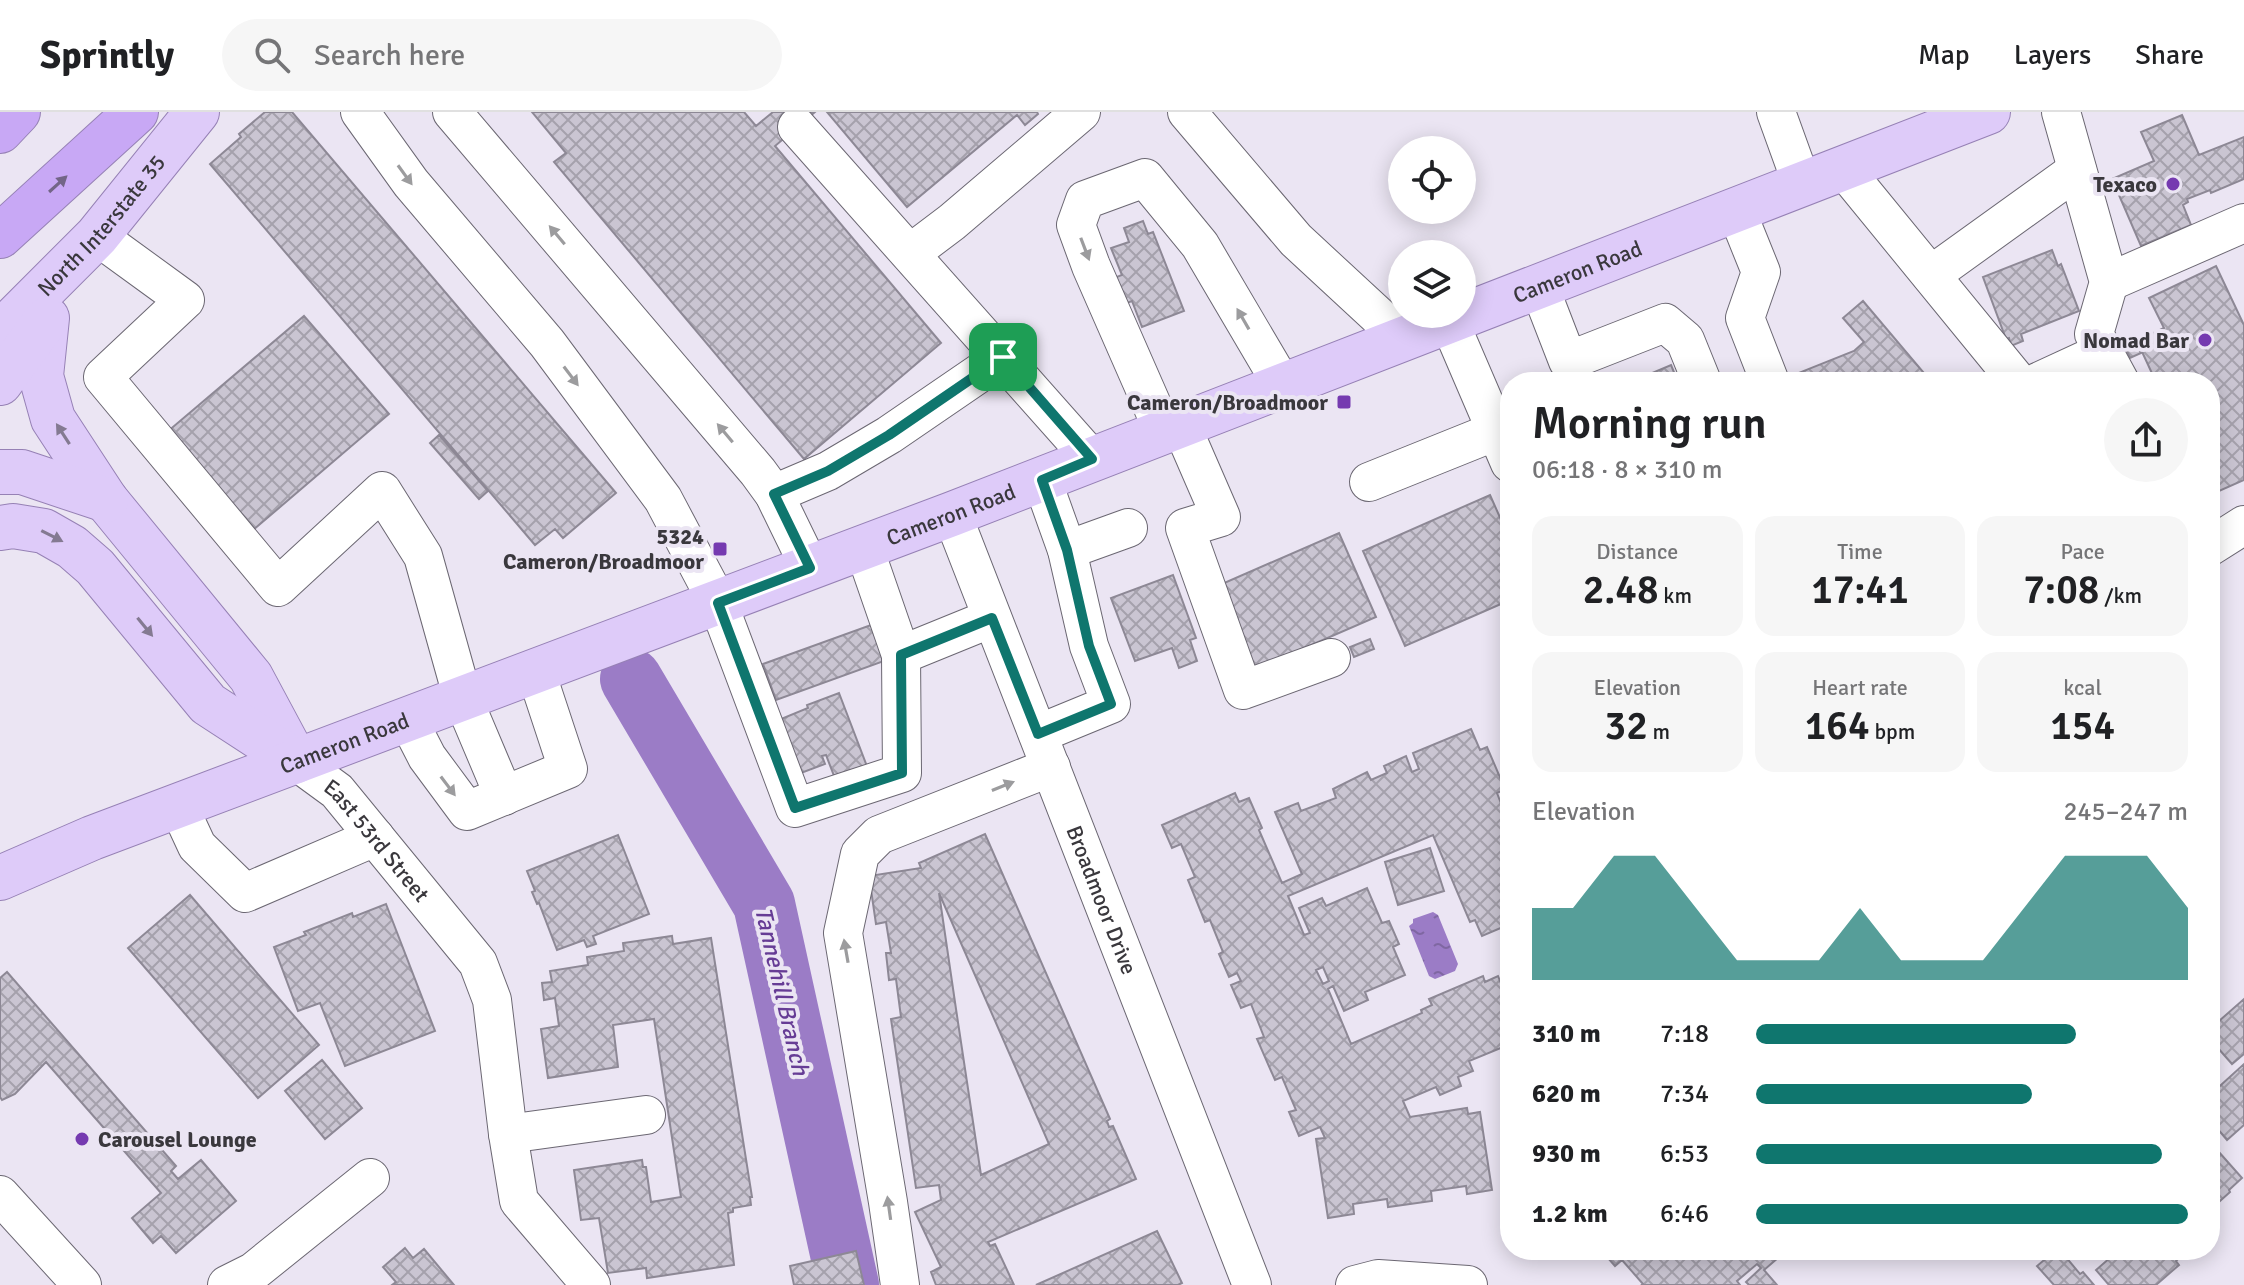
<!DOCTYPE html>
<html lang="en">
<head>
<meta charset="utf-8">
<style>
  body { margin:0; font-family:Signika,sans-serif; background:#f6f6f6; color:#202124; height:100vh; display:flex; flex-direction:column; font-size:30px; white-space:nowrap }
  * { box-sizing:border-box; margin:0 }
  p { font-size:26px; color:#757577 }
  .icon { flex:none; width:44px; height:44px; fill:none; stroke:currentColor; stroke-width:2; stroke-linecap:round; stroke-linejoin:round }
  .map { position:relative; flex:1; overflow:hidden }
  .drawer { position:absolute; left:1500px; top:260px; width:720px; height:888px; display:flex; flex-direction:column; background:#fff; border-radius:32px; box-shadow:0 4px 20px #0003 }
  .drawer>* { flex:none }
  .controls { position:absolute; left:1388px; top:24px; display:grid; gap:16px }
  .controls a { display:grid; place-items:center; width:88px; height:88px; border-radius:50%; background:#fff; box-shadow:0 4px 20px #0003; font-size:40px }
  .pin { position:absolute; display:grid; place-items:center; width:68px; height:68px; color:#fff; margin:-34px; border-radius:16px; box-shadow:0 4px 12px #0006 }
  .round { display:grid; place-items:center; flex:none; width:84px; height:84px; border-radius:42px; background:#f6f6f6 }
  .head { display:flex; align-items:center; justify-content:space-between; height:136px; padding:0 32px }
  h1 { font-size:44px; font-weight:600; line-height:60px }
  .figures { display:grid; grid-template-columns:repeat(3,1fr); gap:12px; height:136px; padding:8px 32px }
  .figures div { display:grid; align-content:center; border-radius:20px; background:#f6f6f6; text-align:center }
  .figures b { font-size:40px; font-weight:600 }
  .figures small { font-size:22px; font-weight:400 }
  .figures p { font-size:22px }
  .chart { height:224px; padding:16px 32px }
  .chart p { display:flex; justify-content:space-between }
  .chart svg { width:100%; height:144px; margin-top:8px; fill:#0f766e; opacity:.7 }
  ul { padding:0 32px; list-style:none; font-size:26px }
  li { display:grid; grid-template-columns:128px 96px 1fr; align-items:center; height:60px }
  li i { height:20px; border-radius:10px; background:#0f766e }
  header { display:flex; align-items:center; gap:48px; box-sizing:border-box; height:112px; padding:0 40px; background:#fff; border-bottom:2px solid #e0e0e0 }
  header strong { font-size:38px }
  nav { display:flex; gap:44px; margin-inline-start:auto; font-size:28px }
  .search { width:560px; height:72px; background:#f6f6f6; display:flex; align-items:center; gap:20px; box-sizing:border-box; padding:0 28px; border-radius:44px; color:#757577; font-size:30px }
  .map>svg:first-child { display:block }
</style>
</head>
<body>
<header>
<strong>Sprintly</strong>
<div class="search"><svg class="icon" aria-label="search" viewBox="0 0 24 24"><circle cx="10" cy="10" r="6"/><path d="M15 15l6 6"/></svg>Search here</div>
<nav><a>Map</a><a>Layers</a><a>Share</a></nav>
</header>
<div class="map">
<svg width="2244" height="1173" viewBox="0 0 2244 1173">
  <defs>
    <pattern id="water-ripples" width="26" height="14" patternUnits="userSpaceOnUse" patternTransform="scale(2)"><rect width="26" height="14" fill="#9b7cc6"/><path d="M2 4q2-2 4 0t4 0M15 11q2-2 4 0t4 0" fill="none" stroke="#7f67a2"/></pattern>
    <pattern id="building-cross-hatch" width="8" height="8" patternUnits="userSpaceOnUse" patternTransform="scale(2)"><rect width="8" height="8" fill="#cac5d2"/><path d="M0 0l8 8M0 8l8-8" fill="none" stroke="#a5a1ac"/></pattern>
  </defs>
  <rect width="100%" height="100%" fill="#ebe5f3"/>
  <path fill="url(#water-ripples)" d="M1433,800L1438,803L1458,852L1455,859L1435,867L1429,864L1409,814L1413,811V807Z"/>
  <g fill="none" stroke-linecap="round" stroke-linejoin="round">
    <path stroke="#9b7cc6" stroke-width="62" d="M631,567L764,792L848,1173"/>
  </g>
  <path fill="url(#building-cross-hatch)" stroke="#8d8895" stroke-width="2" fill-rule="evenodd" d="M265,0H292L616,381L563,426L555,417L535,433L210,52L241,25L239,22Z
    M532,0H744L756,14L773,0H815L775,34L941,231L804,347L554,50L566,41Z
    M827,0H1037L1038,2L1025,13L1017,3L907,95Z
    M2182,3L2199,43L2244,25V67L2211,81L2210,78L2187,87L2188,90L2183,93L2191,113L2141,134L2112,67L2154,49L2141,20Z
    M1143,109L1148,122L1153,120L1184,199L1142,215L1132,189L1124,192L1114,166L1122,163L1111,136L1129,130L1124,116Z
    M2052,138L2058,154L2061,152L2079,199L2021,222L2023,229L2011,234L2009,226L2006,227L1983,165Z
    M2216,154L2244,213V368L2210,383V270H2156L2137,229L2164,216L2149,186Z
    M1863,189L1924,261L1913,270H1776L1854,239L1864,230L1843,206Z
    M304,204L389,302L252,419L167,320Z
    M2133,225L2141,241L2130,246L2123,230Z
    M1671,253L1678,270H1631Z
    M439,323L488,379L479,387L430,331Z
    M1490,383L1510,428V488L1405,534L1363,439Z
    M1339,421L1376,505L1251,559L1215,475Z
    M1173,463L1196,526L1190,528L1197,549L1179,556L1172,536L1135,549L1111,486Z
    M871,513L884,549L776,588L763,552Z
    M1370,527L1374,537L1354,545L1350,535Z
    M839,581L868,657L836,669L826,643L822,644L825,652L801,661L781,607L808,596L807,593Z
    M1471,617L1480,638L1487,635L1505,677L1497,681L1502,694L1509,691L1510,693V812L1482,824L1475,808L1470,810L1433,723L1288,784L1304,823L1310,821L1299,796L1322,786L1326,794L1367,776L1382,811L1389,809L1399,832L1393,835L1405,863L1365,880L1368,888L1344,899L1333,874L1328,877L1351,932L1422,901L1421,898L1432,893L1429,887L1483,864L1485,870L1498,864L1510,894V941L1506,942L1503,935L1469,949L1473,959L1458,965L1461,974L1440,983L1436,975L1403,989L1410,1005L1467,996L1468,1002L1480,1000L1492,1078L1467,1082L1466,1074L1431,1079L1432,1089L1388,1095L1387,1087L1353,1092L1354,1102L1328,1106L1316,1027L1325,1026L1320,1015L1299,1024L1289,1000L1296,998L1282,965L1275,968L1257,927L1264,925L1251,892L1241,896L1231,873L1241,869L1237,861L1229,865L1219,842L1223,840L1210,808L1205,810L1188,768L1195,765L1181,732L1172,736L1162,713L1235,681L1239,690L1249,686L1262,716L1259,718L1282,771L1302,762L1275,700L1298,691L1301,699L1336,686L1333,677L1367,660L1371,668L1387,661L1384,654L1406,644L1412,660L1419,657L1413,641ZM1323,855L1329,869L1323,872L1316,858Z
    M985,722L1110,1007L1107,1009L1109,1015L1113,1014L1136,1067L988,1130L990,1134L995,1132L1014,1173H936L931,1160L941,1155L915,1100L941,1088L939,1073L916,1076L891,907L901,905L896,867L889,868L886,841H891L886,810L876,812L869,764L921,756L919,751ZM939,781L1049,1032L981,1063L956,897Z
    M618,723L649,802L593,824L596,832L587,835L584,828L557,838L539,791L537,792L532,780L535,779L527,759Z
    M1430,736L1444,779L1398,793L1385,750Z
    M190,783L319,933L258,986L128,836Z
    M386,792L435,919L345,954L320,891L298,899L274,835L306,823L304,820L352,801L353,805Z
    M672,824L673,832L711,826L752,1085H750L751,1093L733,1096V1100L728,1101L734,1153L647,1166L646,1156L608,1161L599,1106L581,1108L574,1058L642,1048L643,1055H646L651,1090L681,1085L654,907L613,913L618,955L548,966L541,917L559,914L555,886L544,888L542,871L552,870L550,859L588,853L587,845L624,839L623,831Z
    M7,860L176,1054L171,1059L178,1067L201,1048L236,1089L176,1141L161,1124L153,1131L132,1106L161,1081L46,950L15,982L2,988L0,985V866Z
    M2244,887V942L2232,952L2210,927V917Z
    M322,948L362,996L325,1027L285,979Z
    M2244,952V1013L2227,1028L2210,1008V983Z
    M2210,1030L2242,1066L2229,1078L2230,1080L2210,1098Z
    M1157,1119L1182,1171L1178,1173H1036Z
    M405,1136L413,1146L424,1137L454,1173H392L396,1170L383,1155Z
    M1601,1138H1787L1764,1158L1777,1173H1749L1746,1170L1761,1156L1757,1152L1737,1169L1740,1173H1641L1643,1172L1622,1148L1615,1154Z
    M2056,1138H2060L2080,1162L2083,1160L2094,1173H2054L2037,1154Z
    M2119,1138H2172L2179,1146L2176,1149L2179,1153L2156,1173H2109L2096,1158Z
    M856,1139L864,1173H794L790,1154Z"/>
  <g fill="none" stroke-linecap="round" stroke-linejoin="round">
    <defs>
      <g id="minor">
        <path d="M360,0L411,71L547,231L663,387L718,491L795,696L902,661L901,543L864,436"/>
        <path d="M452,0L758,360L774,382L810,456"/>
        <path d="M1187,0L1296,128L1403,227"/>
        <path d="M1776,0L1802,72"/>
        <path d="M2061,0L2109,170L2094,222L2120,270"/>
        <path d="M797,15L1092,347"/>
        <path d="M1843,56L2018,270"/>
        <path d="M1736,98L1761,160L1745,206L1770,270"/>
        <path d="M97,124L185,188L103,265L278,475L382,379L423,444L463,587L504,684"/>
        <path d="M911,141L952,110L1081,0"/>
        <path d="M1931,163L2077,58"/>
        <path d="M2109,170L2244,111"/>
        <path d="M1539,174L1568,249L1665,211L1685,228L1702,270"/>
        <path d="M1449,209L1510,351"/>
        <path d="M2038,270L2103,240"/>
        <path d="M1181,313L1221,405L1185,416L1243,578L1331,546"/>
        <path d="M1162,320L1159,309L1091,154L1076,113L1085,88L1145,66L1200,133L1283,274"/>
        <path d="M1369,370L1496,319"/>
        <path d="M774,382L828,359L889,323L1003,245"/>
        <path id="s1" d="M952,402L1252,1173"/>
        <path d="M2210,432L2211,434L2244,413"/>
        <path d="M1067,438L1128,416"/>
        <path d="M901,543L992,506"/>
        <path d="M408,608L427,645L467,699L568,657L536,560"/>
        <path d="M1038,622L1111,592L1089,534L1067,438L1042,368"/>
        <path id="s2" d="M296,649L337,679L478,851L492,888L508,1022L519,1089L591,1173"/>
        <path d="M178,693L197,734L245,781L375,725"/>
        <path d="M508,1022L646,1003"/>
        <path d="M0,1083L82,1173"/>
        <path d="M227,1173L253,1160L370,1066"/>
        <path d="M900,1173L888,1090L843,821L860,742L879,723L1051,655"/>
        <path d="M1355,1173L1378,1167L1468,1173"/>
      </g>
      <g id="major">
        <path d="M47,206L41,264L53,307L106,388L251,565L296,649"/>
        <path id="s3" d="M0,221L97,124L197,0"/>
        <path d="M0,271L46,208"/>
        <path d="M0,360H22L106,388"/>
        <path d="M0,416L13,414L44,419L72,435L95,455L208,592L294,648"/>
        <path id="s4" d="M0,766L92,726L952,402L1988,0"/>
      </g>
      <path id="highway" d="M0,19L18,0
        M0,124L136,0"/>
    </defs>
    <use href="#minor" stroke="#6b6772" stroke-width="40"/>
    <use href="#major" stroke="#9681b5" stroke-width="46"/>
    <use href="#highway" stroke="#9681b5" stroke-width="46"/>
    <use href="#minor" stroke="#fff" stroke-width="38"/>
    <use href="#major" stroke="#decbf9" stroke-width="44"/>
    <use href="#highway" stroke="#c8a8f5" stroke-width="44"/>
  </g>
  <defs><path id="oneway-solid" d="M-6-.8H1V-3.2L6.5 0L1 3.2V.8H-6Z" transform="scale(2)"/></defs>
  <g fill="#9c9c9e">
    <use href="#oneway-solid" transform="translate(405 63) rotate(54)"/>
    <use href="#oneway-solid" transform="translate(557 123) rotate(-130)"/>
    <use href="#oneway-solid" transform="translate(1085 137) rotate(69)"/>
    <use href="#oneway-solid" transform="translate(1243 207) rotate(-120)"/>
    <use href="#oneway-solid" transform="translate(571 264) rotate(53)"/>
    <use href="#oneway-solid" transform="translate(725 321) rotate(-130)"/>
    <use href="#oneway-solid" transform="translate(448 674) rotate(53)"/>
    <use href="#oneway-solid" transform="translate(1003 674) rotate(-22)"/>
    <use href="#oneway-solid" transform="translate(846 839) rotate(-100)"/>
    <use href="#oneway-solid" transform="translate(889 1096) rotate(-98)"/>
  </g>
  <use fill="#736587" href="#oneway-solid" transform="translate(58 72) rotate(-42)"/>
  <g fill="#847a92">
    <use href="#oneway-solid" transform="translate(63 322) rotate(-123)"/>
    <use href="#oneway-solid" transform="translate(52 424) rotate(27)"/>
    <use href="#oneway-solid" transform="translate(145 515) rotate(51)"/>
  </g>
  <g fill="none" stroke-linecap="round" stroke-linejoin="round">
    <defs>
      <path id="route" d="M1003,245L1092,347L1042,368L1067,438L1089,534L1111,592L1038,622L992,506L901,543L902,661L795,696L718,491L810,456L774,382L828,359L889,323Z"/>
    </defs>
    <use href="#route" stroke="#fff" stroke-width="16"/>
    <use href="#route" stroke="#0f766e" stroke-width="10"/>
  </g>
  <g fill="#753ab0" stroke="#ebe5f3" stroke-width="3">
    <circle cx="2173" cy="72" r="8"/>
    <circle cx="2205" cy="228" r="8"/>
    <rect x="1336" y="282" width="16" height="16" rx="4"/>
    <rect x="712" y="429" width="16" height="16" rx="4"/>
    <circle cx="82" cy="1027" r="8"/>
  </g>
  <g text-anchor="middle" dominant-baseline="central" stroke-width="8" stroke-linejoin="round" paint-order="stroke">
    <g font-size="22" font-weight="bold" fill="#3a383d" stroke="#ebe5f3" text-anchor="end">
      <text x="2157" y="72">Texaco</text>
      <text x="2189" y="228">Nomad Bar</text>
      <text x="1328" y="290">Cameron/Broadmoor</text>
      <text x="704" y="424">5324<tspan x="704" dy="25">Cameron/Broadmoor</tspan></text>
      <text x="98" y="1027" text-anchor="start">Carousel Lounge</text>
    </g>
    <g font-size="22" fill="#3a383d" stroke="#ebe5f3">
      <text stroke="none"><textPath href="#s3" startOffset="148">North Interstate 35</textPath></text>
      <text stroke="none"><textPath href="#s4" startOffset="1690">Cameron Road</textPath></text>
      <text stroke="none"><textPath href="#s4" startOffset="1018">Cameron Road</textPath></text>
      <text stroke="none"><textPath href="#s4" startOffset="370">Cameron Road</textPath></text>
      <text stroke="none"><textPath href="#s2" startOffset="114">East 53rd Street</textPath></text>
      <text stroke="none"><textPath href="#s1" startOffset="414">Broadmoor Drive</textPath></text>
    </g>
    <g font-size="24" font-style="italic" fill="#663c95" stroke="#ebe5f3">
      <text transform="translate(782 879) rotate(77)">Tannehill Branch</text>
    </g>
  </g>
</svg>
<div class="controls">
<a><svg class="icon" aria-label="locate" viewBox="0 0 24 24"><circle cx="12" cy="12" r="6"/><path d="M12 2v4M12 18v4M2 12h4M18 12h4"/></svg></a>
<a><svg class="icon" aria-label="layers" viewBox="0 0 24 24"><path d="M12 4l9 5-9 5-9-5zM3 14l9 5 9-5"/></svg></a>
</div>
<div class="pin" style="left:1003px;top:245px;background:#1e9e55"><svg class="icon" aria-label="arrive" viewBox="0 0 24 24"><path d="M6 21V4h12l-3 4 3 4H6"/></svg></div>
<section class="drawer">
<div class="head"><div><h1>Morning run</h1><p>06:18 · 8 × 310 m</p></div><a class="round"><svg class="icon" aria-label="share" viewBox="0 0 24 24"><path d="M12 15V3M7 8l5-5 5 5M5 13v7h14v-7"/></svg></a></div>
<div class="figures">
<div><p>Distance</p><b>2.48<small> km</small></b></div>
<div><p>Time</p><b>17:41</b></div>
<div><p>Pace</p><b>7:08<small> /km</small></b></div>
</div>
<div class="figures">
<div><p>Elevation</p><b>32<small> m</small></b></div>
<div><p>Heart rate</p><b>164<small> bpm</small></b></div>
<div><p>kcal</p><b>154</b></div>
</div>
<div class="chart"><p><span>Elevation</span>245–247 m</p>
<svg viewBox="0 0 160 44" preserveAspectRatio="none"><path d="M0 44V22L10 22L20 6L30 6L40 22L50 38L60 38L70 38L80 22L90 38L100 38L110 38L120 22L130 6L140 6L150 6L160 22V44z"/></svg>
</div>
<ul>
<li><b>310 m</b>7:18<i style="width:74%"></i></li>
<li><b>620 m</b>7:34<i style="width:64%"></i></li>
<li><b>930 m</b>6:53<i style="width:94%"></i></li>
<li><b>1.2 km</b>6:46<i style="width:100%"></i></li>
</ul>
</section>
</div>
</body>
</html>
